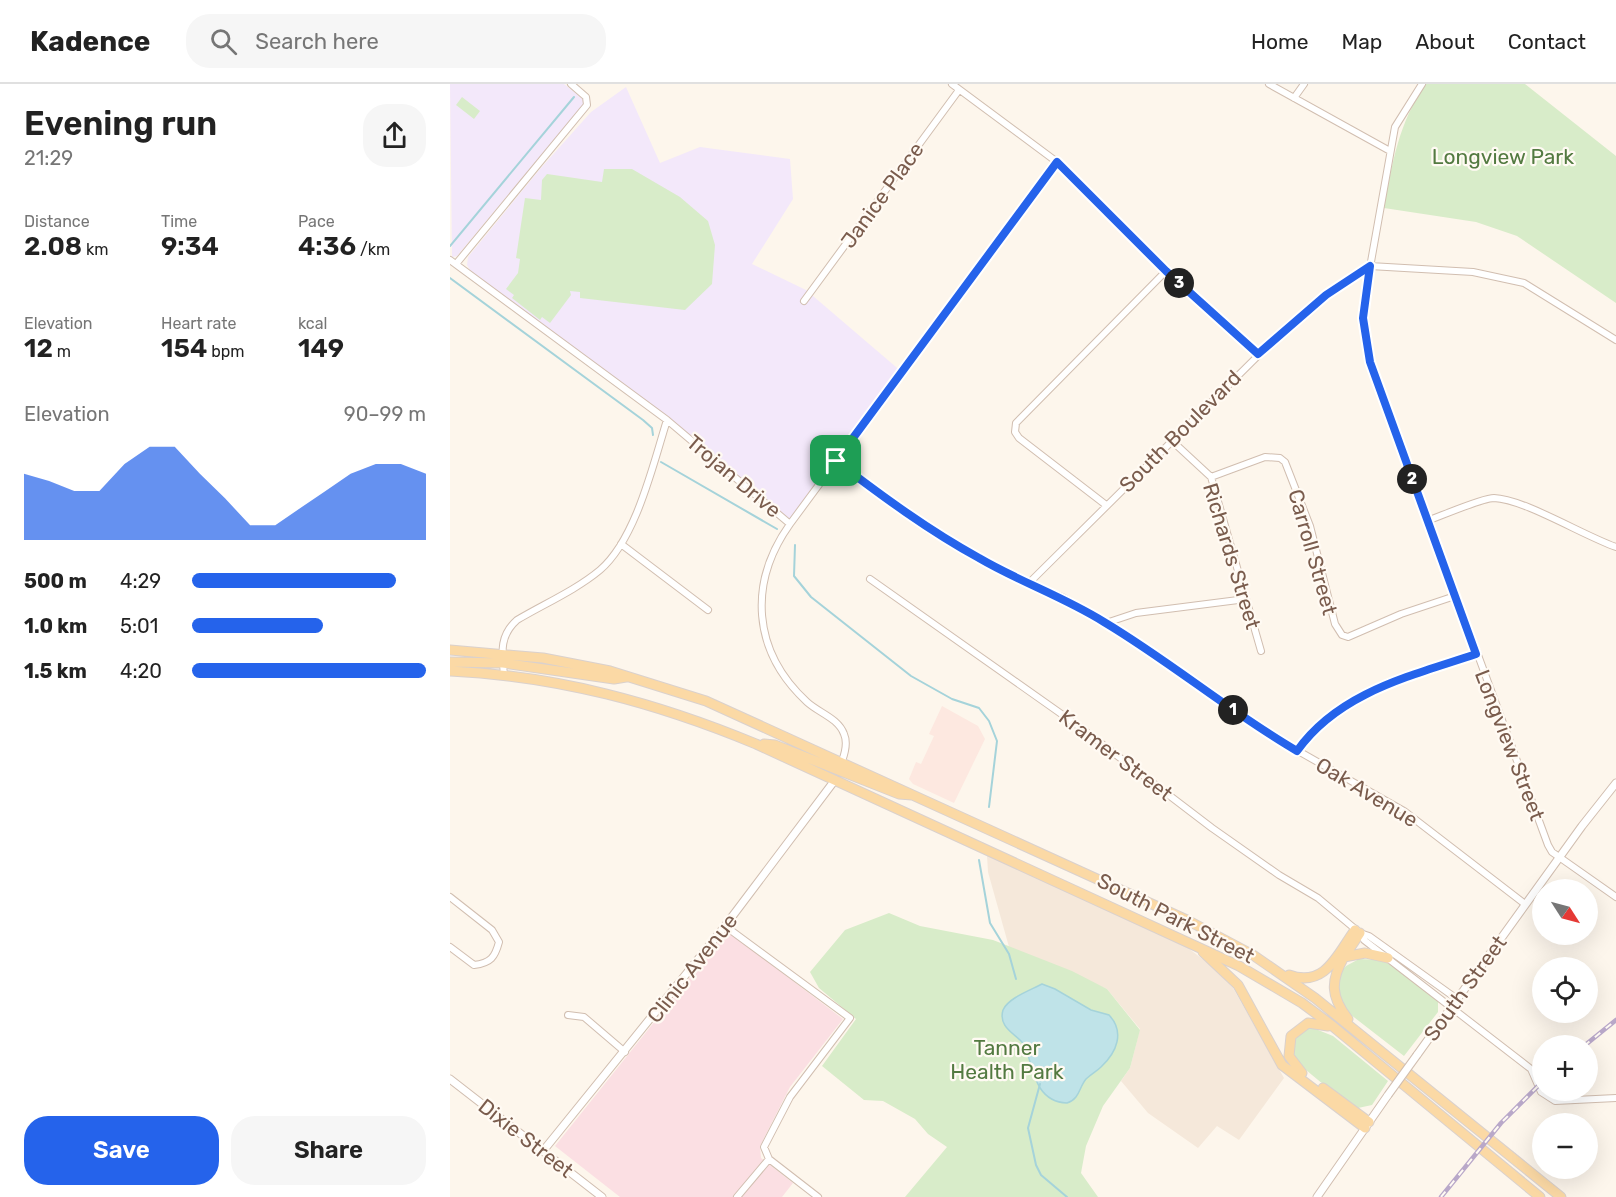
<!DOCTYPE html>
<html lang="en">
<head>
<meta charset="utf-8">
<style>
  body { margin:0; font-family:Rubik,sans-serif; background:#f6f6f6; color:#222; height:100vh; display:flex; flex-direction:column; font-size:22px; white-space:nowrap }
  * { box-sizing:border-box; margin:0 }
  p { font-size:20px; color:#767676 }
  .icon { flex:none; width:33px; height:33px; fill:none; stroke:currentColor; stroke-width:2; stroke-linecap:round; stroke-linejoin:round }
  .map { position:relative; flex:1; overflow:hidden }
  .sheet { display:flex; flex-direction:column; background:#fff; width:450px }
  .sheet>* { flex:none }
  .needle { width:39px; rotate:126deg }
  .buttons { position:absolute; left:1082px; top:795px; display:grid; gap:12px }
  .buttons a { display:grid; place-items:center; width:66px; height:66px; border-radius:50%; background:#fff; box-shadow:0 6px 24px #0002; font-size:30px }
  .pin { position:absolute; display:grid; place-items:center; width:51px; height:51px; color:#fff; margin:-26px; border-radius:12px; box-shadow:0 3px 9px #0006 }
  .km { position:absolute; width:30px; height:30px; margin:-15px; border-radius:50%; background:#222; color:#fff; font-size:16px; line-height:30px; text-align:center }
  .round { display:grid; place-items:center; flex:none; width:63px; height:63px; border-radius:24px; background:#f6f6f6 }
  .headline { display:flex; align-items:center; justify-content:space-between; height:102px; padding:0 24px }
  h1 { font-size:33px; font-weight:600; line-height:45px }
  .metrics { display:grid; grid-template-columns:repeat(3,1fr); gap:9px; height:102px; padding:6px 24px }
  .metrics div { display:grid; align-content:center }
  .metrics b { font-size:26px; font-weight:600 }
  .metrics small { font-size:16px; font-weight:400 }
  .metrics p { font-size:16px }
  .chart { height:168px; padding:12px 24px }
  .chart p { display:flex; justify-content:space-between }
  .chart svg { width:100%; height:108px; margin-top:6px; fill:#2563eb; opacity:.7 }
  .primary-button { display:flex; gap:12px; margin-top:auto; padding:12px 24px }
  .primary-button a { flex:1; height:69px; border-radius:24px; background:#2563eb; color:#fff; font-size:24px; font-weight:600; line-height:69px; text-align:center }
  .primary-button a+a { background:#f6f6f6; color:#222 }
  ul { padding:0 24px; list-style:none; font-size:20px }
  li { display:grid; grid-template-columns:96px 72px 1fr; align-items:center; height:45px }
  li i { height:15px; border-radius:8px; background:#2563eb }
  header { display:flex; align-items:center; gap:36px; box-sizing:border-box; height:84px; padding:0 30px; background:#fff; border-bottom:2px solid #e0e0e0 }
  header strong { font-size:28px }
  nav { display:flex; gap:33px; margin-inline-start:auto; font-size:21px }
  .search { width:420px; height:54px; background:#f6f6f6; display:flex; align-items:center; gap:15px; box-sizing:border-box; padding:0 21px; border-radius:24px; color:#767676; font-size:22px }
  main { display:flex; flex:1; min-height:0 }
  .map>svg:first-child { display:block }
</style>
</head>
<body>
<header>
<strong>Kadence</strong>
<div class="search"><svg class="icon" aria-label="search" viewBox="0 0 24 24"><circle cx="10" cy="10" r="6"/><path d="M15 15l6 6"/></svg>Search here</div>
<nav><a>Home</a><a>Map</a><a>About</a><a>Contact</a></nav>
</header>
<main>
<section class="sheet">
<div class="headline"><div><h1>Evening run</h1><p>21:29</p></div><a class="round"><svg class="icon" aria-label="share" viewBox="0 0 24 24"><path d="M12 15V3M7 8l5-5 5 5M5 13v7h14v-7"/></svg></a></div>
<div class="metrics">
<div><p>Distance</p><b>2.08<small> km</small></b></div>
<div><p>Time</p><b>9:34</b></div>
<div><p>Pace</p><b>4:36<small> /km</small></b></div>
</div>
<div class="metrics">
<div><p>Elevation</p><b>12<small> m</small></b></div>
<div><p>Heart rate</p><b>154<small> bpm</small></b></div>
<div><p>kcal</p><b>149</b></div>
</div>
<div class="chart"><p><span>Elevation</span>90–99 m</p>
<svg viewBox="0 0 160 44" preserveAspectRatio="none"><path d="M0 44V17L10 20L20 24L30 24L40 13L50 6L60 6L70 17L80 27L90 38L100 38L110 31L120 24L130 17L140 13L150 13L160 17V44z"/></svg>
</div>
<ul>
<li><b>500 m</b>4:29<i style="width:87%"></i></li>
<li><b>1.0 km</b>5:01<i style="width:56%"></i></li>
<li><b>1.5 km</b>4:20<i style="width:100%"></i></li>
</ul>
<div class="primary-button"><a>Save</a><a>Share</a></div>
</section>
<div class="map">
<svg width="1166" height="1113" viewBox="0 0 1166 1113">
  <rect width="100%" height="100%" fill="#fdf6ec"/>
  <path fill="#f5e8da" d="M537,771L738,864L759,880L783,904L834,994L789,1056L767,1042L748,1064L698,1029L671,997L680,984L690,945L657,905L559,863L538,788Z"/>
  <path fill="#fde8e0" d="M492,622L528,642L535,655L504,719L463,700L459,695L466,678L471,680L484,652L479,650Z"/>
  <path fill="#f3e8fa" d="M0,0H114L133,15V21L7,172L2,173Z
    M176,3L210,79L250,63L340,75L343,115L302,180L356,206L453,289L340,440L182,310L20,186L17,181L18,173L90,85L141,28Z"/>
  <path fill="#fbdfe3" d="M277,847L393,935L340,1003L310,1062L311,1074L343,1099L332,1113H170L105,1062Z"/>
  <path fill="#d8ecc9" d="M976,0H1075L1166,72V219L1067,152L1026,138L934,124C942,80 949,37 976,0Z
    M12,13L30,27L24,35L6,21Z
    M154,85H182L230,113L258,137L265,161L262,200L235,226L130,214V208L120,207L121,211L100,239L92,233L90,236L62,214L64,211L56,205L68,189L70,175L66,174L75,114L91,116L92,96L97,90L152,98Z
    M439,829L470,842L543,856L622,887L657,905L690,946L680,984L653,1022L636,1062L631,1089L648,1113H455L497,1063L478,1050L465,1035L433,1017L414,1016L372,982L406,935L369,904L360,888L395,846Z
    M909,875L933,876L988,915V928L954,972L896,927L889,916L888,891L896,882Z
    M863,944L883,952L938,997L922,1021L908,1024C892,1012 845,985 843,966C842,958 848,951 853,945Z"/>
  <path fill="#bfe3e8" stroke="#a5d3da" stroke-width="1.5" d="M592,900L605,905L641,926L659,931C675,948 667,968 651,983C647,987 641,990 636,995C629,1003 630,1015 617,1019C586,1018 583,986 576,964C572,952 547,946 553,926C558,914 581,906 592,900Z"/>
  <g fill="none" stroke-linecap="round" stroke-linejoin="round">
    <path stroke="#a5d3da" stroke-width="2" d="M0,162L124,13
      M0,194L193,336L202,344L203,351
      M211,378L327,445
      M345,461L344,492L361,513L461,592L502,615L529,624L539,637L547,657L539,723
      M529,776L540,839L559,870L566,895
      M590,1000L578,1044L586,1081L591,1091L617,1113"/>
    <defs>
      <path id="minor" d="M502,0L607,78L716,187L808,269
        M819,0L940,67
        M972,0L945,43L914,217L913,234L920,278L1098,761L1102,768L1166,813
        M844,14L854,0
        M0,176L217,336L340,440
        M6,180L137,21L136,13L121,0
        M354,217L509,6
        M721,356L761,393L811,567
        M386,377L478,445L529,475L578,500L612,513L656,539L813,647L954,727L1075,820
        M761,393L815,373L830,374L835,378L860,442L885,540L892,551L898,553L951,530L1005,512
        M656,421L569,354L565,348L566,339L716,187
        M977,437C991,432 1032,414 1044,414C1074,415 1134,452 1166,463
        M171,460L258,526
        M420,495L627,641L762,744L829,791L868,814L910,849L919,852L1007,915
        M578,500L839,241L902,192L920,182L1023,188L1074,199L1166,256
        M656,539L686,529L796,515
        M54,591C52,569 49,552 67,536C94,520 126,506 150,486C186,455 203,381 217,336
        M847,667C888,608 961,592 1026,570
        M392,677C395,669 398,659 394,650C388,634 369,629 357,618C302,567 298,499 340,440L607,78
        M0,813L42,846L49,858C45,873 41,879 24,881L0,863
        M275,842L400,934L340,1013L314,1063L319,1075L368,1113
        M911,850L914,856L1081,985L1091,1008L1105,1017L1166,1014
        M118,931L134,933L175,968
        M287,1113L319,1075"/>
      <path id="tertiary" d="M967,971L1132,742L1166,699
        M0,995L152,1113
        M93,1067L275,842L385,696
        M867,1113L938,1011"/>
      <path id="primary" d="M0,566L93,574L160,587L256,617L737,836L803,871L865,914L1111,1113
        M0,578L53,579L164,595L176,593
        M0,587C108,592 207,619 306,660L789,882L852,919L880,940L1090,1113
        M314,660L325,661L449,710L462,711
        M753,868L788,901L832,981L915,1044
        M894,873L910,849
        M839,891C875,904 887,871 905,846
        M898,935C881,913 880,897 894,873L915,869L938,874
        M852,989L839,972L841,952L858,939L878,942
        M873,1004L919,1038"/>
    </defs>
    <use href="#minor" stroke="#d1beb0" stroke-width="8"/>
    <use href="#tertiary" stroke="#d1beb0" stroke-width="9"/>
    <use href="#primary" stroke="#dad1cd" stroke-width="11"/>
    <use href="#minor" stroke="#fff" stroke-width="6"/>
    <use href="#tertiary" stroke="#fff" stroke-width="7"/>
    <use href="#primary" stroke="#fbd9a5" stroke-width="9"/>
    <defs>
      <path id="rail" d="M1134,962L1166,936
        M991,1113L1051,1039L1092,998"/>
    </defs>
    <use href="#rail" stroke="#b9a8c9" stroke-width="4.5"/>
    <use href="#rail" stroke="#fffaf3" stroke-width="2" stroke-dasharray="7" stroke-linecap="butt"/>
    <defs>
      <path id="tertiary-bridge" d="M938,1011L967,971"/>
    </defs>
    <use href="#tertiary-bridge" stroke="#d1beb0" stroke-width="9" stroke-linecap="butt"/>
    <use href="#tertiary-bridge" stroke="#fff" stroke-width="7"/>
  </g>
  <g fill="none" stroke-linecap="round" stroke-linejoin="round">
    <defs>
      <path id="route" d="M607,78L716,187L808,270L876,211L920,182L913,234L920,278L1026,570C961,592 889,608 847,667C780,628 721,578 654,538C614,513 570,498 529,474C478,446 432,412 386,377Z"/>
    </defs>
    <use href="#route" stroke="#fff" stroke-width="12"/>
    <use href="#route" stroke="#2563eb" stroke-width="8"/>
  </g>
  <g text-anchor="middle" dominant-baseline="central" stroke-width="4.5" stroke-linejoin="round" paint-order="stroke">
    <g font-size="21" fill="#537a41" stroke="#fffaf3">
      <text x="1053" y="72">Longview Park</text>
      <text x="557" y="963">Tanner<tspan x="557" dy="24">Health Park</tspan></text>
    </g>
    <g font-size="21" fill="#7a5c4d" stroke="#fffaf3">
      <text transform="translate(432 111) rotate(-54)">Janice Place</text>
      <text transform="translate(730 347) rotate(-45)">South Boulevard</text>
      <text transform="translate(284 392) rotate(40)">Trojan Drive</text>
      <text transform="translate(863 468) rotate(74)">Carroll Street</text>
      <text transform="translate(782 472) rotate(73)">Richards Street</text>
      <text transform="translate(1060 661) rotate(69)">Longview Street</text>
      <text transform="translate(666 671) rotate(37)">Kramer Street</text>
      <text transform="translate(917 708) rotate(31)">Oak Avenue</text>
      <text transform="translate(726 834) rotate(27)">South Park Street</text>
      <text transform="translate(242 884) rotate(-52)">Clinic Avenue</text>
      <text transform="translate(1015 904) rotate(-54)">South Street</text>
      <text transform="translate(76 1054) rotate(38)">Dixie Street</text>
    </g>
  </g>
</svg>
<div class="buttons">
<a><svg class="needle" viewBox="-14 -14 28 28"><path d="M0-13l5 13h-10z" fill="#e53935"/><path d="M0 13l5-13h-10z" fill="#767676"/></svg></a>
<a><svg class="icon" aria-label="locate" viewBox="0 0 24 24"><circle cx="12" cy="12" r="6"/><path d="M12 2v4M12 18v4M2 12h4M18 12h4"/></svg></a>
<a>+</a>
<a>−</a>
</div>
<div class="pin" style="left:386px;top:377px;background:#1e9e55"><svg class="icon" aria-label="arrive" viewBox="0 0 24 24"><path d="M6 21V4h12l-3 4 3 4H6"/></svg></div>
<b class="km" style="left:783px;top:626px">1</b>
<b class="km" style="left:962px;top:395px">2</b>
<b class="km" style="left:729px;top:199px">3</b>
</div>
</main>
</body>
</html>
